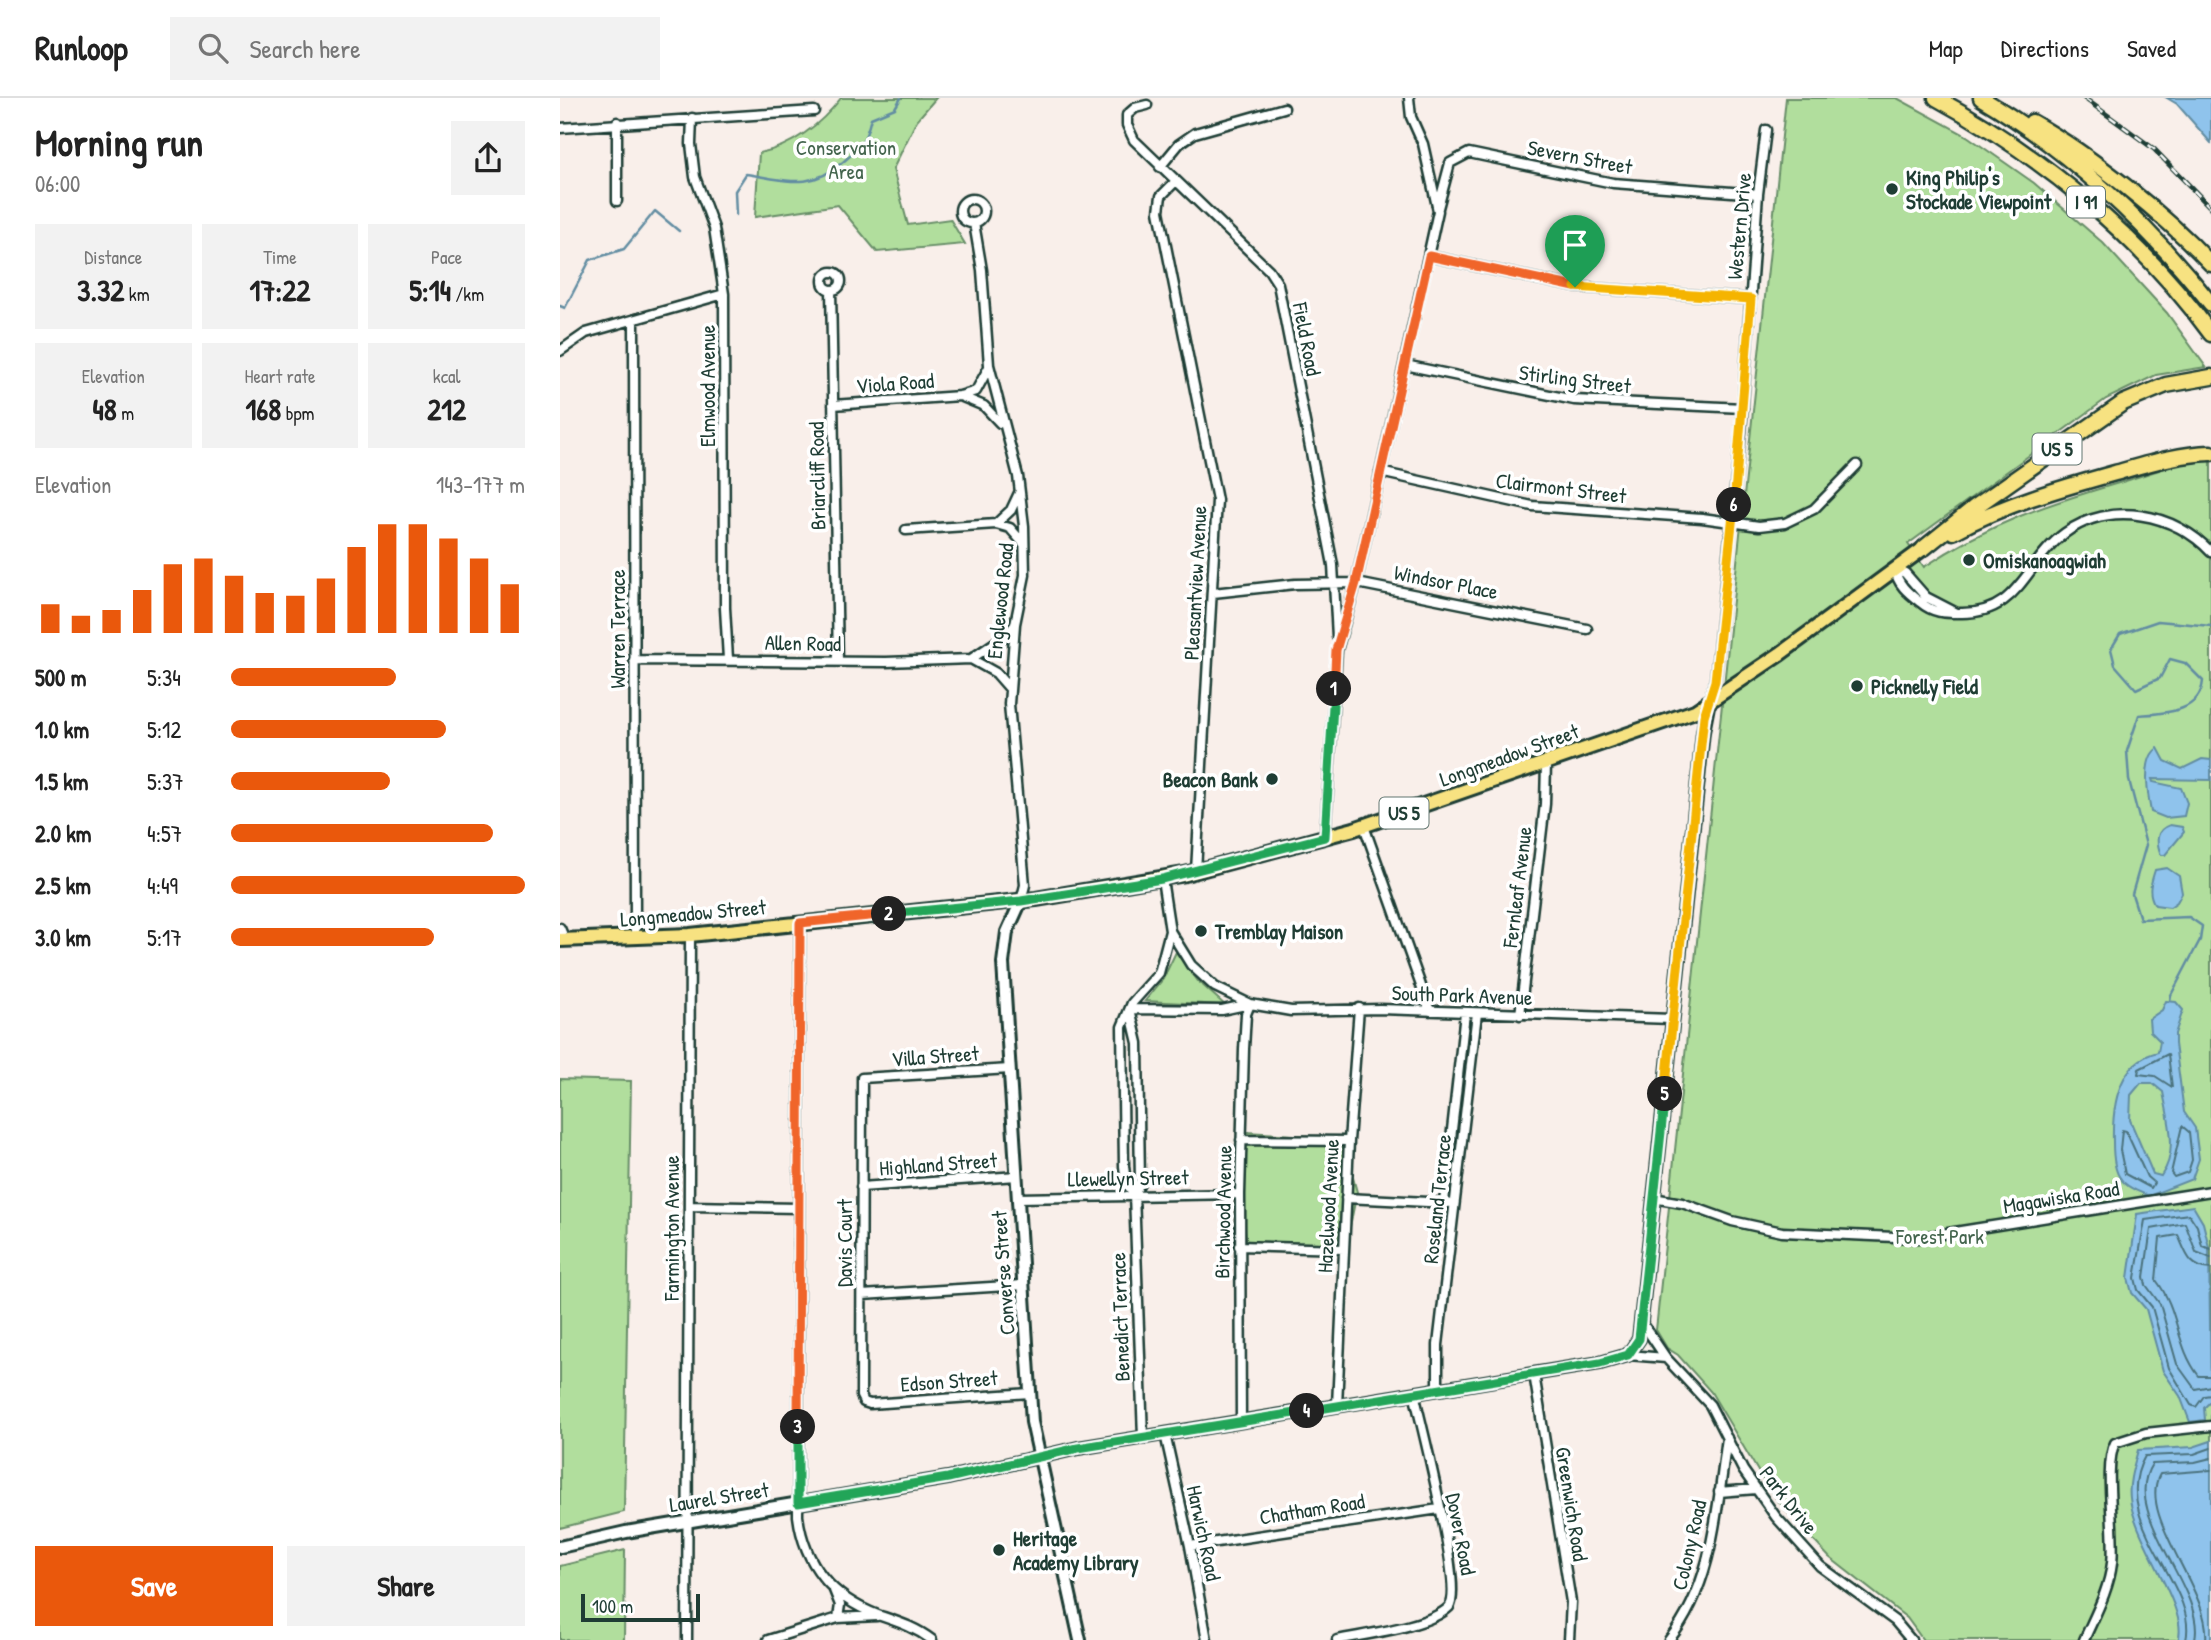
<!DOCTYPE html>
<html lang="en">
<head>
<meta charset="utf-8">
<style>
  body { margin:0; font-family:"Patrick Hand",sans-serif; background:#f2f2f2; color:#222; height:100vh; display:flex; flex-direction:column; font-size:26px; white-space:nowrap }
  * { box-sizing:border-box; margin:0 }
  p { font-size:23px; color:#767676 }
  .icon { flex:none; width:38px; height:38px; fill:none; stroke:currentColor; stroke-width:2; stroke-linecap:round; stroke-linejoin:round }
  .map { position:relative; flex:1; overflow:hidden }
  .sheet { display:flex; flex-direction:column; background:#fff; width:560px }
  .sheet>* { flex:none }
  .scale { position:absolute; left:21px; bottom:18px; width:119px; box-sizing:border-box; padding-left:7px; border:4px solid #1f3d34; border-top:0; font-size:19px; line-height:24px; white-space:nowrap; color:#1f3d34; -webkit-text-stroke:5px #fff; paint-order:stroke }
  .pin { position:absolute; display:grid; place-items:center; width:60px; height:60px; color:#fff; margin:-72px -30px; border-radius:50% 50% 50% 0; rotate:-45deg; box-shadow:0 0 7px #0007 }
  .pin .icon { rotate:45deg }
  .km { position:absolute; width:35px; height:35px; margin:-18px; border-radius:50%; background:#222; color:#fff; font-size:19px; line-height:35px; text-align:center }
  .round { display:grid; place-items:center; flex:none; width:74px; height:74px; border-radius:0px; background:#f2f2f2 }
  .summary { display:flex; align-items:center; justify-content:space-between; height:119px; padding:0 35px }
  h1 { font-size:38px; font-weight:800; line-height:52px }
  .stats { display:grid; grid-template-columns:repeat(3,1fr); gap:10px; height:119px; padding:7px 35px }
  .stats div { display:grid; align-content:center; border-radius:0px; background:#f2f2f2; text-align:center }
  .stats b { font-size:30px; font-weight:800 }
  .stats small { font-size:19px; font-weight:400 }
  .stats p { font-size:19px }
  .chart { height:196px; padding:14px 35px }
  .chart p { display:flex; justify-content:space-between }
  .chart svg { width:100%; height:126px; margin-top:7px; stroke:#ea580c; stroke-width:6 }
  .cta { display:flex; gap:14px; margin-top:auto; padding:14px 35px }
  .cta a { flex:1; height:80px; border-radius:0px; background:#ea580c; color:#fff; font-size:28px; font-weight:800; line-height:80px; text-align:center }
  .cta a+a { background:#f2f2f2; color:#222 }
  ul { padding:0 35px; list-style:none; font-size:23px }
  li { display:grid; grid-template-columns:112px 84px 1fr; align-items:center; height:52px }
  li i { height:18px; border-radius:9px; background:#ea580c }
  header { display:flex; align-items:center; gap:42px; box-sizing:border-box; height:98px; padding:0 35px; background:#fff; border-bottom:2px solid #e0e0e0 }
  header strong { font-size:33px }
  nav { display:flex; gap:38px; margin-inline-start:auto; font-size:24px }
  .search { width:490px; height:63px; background:#f2f2f2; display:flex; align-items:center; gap:18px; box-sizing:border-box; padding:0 24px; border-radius:0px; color:#767676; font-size:26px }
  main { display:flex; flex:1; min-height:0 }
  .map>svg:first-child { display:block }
</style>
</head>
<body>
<header>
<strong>Runloop</strong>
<div class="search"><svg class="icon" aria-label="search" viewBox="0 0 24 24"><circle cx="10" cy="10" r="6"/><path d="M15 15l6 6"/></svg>Search here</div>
<nav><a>Map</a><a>Directions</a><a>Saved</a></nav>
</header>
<main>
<section class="sheet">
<div class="summary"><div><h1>Morning run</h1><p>06:00</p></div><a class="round"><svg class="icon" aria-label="share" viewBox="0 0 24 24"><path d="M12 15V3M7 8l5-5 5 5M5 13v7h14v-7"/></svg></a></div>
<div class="stats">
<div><p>Distance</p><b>3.32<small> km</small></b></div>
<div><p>Time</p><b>17:22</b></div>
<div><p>Pace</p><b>5:14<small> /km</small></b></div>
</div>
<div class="stats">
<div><p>Elevation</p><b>48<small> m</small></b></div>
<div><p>Heart rate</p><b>168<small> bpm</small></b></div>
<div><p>kcal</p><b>212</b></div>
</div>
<div class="chart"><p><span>Elevation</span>143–177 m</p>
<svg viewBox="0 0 160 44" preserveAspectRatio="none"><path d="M5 44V34M15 44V38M25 44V36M35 44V29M45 44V20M55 44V18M65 44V24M75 44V30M85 44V31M95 44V25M105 44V14M115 44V6M125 44V6M135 44V11M145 44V18M155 44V27"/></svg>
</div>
<ul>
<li><b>500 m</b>5:34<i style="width:56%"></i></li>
<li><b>1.0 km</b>5:12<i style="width:73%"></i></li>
<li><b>1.5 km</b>5:37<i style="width:54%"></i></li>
<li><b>2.0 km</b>4:57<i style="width:89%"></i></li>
<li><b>2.5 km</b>4:49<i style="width:100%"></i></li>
<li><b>3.0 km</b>5:17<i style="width:69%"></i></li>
</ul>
<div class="cta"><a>Save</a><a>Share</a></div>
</section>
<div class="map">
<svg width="1651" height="1542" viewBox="0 0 1651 1542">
  <rect width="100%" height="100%" fill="#f9efea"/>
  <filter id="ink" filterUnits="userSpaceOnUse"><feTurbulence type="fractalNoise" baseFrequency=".0143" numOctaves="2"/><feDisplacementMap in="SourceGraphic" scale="14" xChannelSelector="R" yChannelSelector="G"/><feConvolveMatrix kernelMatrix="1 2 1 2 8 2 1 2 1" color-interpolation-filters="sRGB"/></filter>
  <g filter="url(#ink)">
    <path fill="#b1de9d" stroke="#688e68" stroke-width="2" d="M281,0H376L357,22L333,71L348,127L390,121L405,146L317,154L278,107L195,119L199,55C232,49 261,26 281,0Z
      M1226,0H1337L1407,38L1474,85L1543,145L1607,215L1646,269L1596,277L1546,301L1348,446L1364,469C1430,425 1487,406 1562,384C1591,375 1620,363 1651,362V1542H1363L1347,1520L1269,1459L1230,1417L1208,1390L1151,1294L1118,1257L1107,1250L1096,1232Z
      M616,854L638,883L665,907L585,903L603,881Z
      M0,981L71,983L64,1414L0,1430Z
      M686,1034L782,1040L797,1094L786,1148H687L679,1078Z
      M65,1452L64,1542H0V1468Z"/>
    <path fill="#8fc3ec" stroke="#628da2" stroke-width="2" fill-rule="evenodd" d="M1607,0H1651V45L1617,6Z
      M1598,650L1605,663L1622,671L1642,661L1651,662V682L1592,681L1593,684L1621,690L1627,705L1624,718L1606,720L1591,714C1588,698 1581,660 1598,650Z
      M1610,727L1622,729L1624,734L1605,757H1601C1596,744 1595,732 1610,727Z
      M1607,770L1619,778L1622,795L1617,804L1610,809L1595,807C1587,794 1591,785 1595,772Z
      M1606,903L1616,904L1623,912L1615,936V946L1624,1014L1635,1030L1639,1061L1632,1081L1589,1098C1580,1094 1567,1090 1561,1081C1554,1073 1553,1054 1553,1044C1552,1009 1557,964 1598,954L1600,943L1590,933L1589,921L1602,912ZM1581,985H1592L1603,994C1608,1021 1619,1054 1601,1078L1593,1076L1570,1022L1571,997Z
      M1633,1108L1643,1125L1649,1149L1651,1303L1644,1310L1645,1322L1630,1324L1620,1298L1603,1273L1586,1211L1572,1195L1568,1180L1577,1116Z
      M1651,1343V1542H1618C1630,1513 1573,1440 1570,1400C1568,1384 1574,1367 1578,1352L1633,1349Z"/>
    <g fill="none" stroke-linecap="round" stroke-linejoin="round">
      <path stroke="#4c737e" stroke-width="2" d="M1608,956L1612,989L1595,978L1578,976L1579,971Z
        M1622,1028L1629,1034L1632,1062L1628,1074L1614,1079L1611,1075Z
        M1562,1032L1566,1033L1587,1079L1594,1085L1591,1090L1565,1076L1560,1052Z
        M1651,1151L1642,1148L1637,1128L1629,1116L1585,1122L1575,1180L1578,1192L1592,1209L1609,1270L1631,1307L1636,1309L1644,1298L1651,1297
        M1651,1160L1636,1154L1625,1125L1591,1131L1584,1179L1586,1187L1600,1206L1617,1266L1635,1291L1651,1288
        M1651,1171C1628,1170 1626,1154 1618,1137L1600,1140L1596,1182C1620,1213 1615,1247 1639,1278H1651
        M1626,1542C1639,1487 1547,1423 1585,1358L1634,1356L1651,1350
        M1635,1542C1646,1490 1559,1416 1592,1366L1635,1364L1651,1360
        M1646,1542C1651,1492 1576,1418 1600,1376L1651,1372"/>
      <path stroke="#628da2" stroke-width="2.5" d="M176,117L175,93L186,76C227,82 250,93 283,64C302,48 305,44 311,20L335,10L341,0
        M0,208L5,210L30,162L64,151L95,113L119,133
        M1610,903L1611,897L1640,842L1642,828L1629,819L1580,821L1572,796L1586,747L1569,682L1567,653L1579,617C1605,615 1640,615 1643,583L1625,565L1610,561L1600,580L1576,591L1555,567L1551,551L1560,536L1598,523L1651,528"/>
      <defs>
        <path id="street" d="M587,7L575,10L567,17V27L574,42L709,172L718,186L773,467L777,539
          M132,20L131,46L135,79L154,130L164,196L165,510L168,561
          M57,24V103
          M0,30L254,13
          M600,69L619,46L635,35L724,10
          M615,84L601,98L599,113L657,402L636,773
          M400 113a12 12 0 1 1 24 0a12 12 0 1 1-24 0Z
          M878,110L890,65L909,55L1053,85L1198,96
          M414,125L422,172L429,267L458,378L464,428L465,477L455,526L449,606L465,787L461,803
          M869,158L1015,189L1191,201
          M263 183a9 9 0 1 1 18 0a9 9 0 1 1-18 0Z
          M271,192L278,563
          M74,222L75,840
          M0,253L26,235L164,196
          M845,267L1014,302L1183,310
          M400,298L424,308L440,325
          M273,307L400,298L416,293L429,269
          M820,374L972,408L1142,420L1199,428L1225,425L1254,411L1297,367
          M436,426L450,430L464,446
          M346,432L436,426L451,412L459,395
          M1335,471C1337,486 1348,495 1360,504C1373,515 1384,515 1399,515C1460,517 1464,465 1505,435C1550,402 1615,415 1651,454
          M1335,471L1345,475L1366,499L1397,515
          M653,495L735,486L797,485L1027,531
          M411,561L448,536L453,529
          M74,562L326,564L411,561L436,575L450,591
          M1149,603L1155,583L1181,333L1198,96L1206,32
          M804,728L870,913
          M765,739L777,552L796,485L878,113L863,46L851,19L849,0
          M602,781L610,833L631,867L655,889L690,906L731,913L820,911L1112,921
          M240,825L238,1418C244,1466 272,1500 318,1517C338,1524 355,1529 372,1542
          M0,830L5,842
          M570,911L578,945L580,1085L574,1096L583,1339
          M570,911L662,912L690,906
          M960,917L985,706L986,665
          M450,971L302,980L301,1298L304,1304L310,1306L470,1295
          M681,1042L789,1043
          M301,1089L457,1078
          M574,1096L566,1085L564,1068L562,929L572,905L599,875L610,833
          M458,1100L680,1096
          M786,1100L888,1105
          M1093,1100L1122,1105L1172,1123L1222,1134L1357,1140L1651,1093
          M884,1104L905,915
          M129,1108L239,1110
          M679,1148L784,1151
          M302,1197L463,1187
          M1081,1223L1106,1260L1150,1307L1183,1372L1216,1419L1260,1468L1335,1523L1351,1542
          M1068,1257L1106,1260
          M974,1276L1011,1504L1009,1542
          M878,1291V1247L917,915
          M777,1308L789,1043L799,910
          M681,1324L680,1096L684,951L686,916L690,906
          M605,1336L630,1448L647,1542
          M1159,1394L1196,1391
          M630,1448L879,1411
          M278,1520L317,1518
          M127,1542L130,837
          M208,1542L278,1520L280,1507L274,1492
          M777,1542C805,1536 869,1529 889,1509C904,1493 861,1325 854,1295
          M1109,1542C1154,1486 1157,1408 1167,1340
          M1524,1542C1535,1517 1549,1492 1552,1465C1556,1434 1543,1368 1555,1345L1586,1335L1651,1328"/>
        <path id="secondary" d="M461,803L447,834L443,865L472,1324L520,1542
          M0,1449L66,1434L388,1380L518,1350L1040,1265L1068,1257L1079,1241L1081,1223L1143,634L1149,603"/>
        <path id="primary" d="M0,842L130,837L476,801L625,776L794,731L1135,613L1220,556L1364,450"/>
        <path id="highway" d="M1376,0C1481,57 1581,139 1651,236
          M1421,0C1509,52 1588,126 1651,206
          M1472,24C1532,58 1604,116 1651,166
          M1393,434C1445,406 1498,391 1555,375C1587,366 1618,356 1651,355
          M1364,450L1415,409L1563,305L1606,287L1651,279"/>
      </defs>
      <use href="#street" stroke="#1f3d34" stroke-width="13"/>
      <use href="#secondary" stroke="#1f3d34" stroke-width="16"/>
      <use href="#primary" stroke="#1f3d34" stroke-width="18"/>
      <use href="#highway" stroke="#1f3d34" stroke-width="19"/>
      <use href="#street" stroke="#fff" stroke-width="8"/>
      <use href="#secondary" stroke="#fff" stroke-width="10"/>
      <use href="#primary" stroke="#f7e281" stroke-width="12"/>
      <use href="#highway" stroke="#f7e281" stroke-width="14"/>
      <defs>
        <path id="rail" d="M1524,0L1594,51L1651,110"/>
      </defs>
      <use href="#rail" stroke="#1f3d34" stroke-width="5"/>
      <use href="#rail" stroke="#fff" stroke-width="2.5" stroke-dasharray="8" stroke-linecap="butt"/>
    </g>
  </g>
  <g fill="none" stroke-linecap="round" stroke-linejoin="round" filter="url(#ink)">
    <defs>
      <path id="split-1" d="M774,591L776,552L796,485L869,158L1015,189"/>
      <path id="split-2" d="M329,816L461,803L602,781L765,739L774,591"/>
      <path id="split-3" d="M238,1329L240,825L329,816"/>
      <path id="split-4" d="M238,1329V1405L388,1380L518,1350L747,1313"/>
      <path id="split-5" d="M747,1313L1040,1265L1068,1257L1079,1241L1105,996"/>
      <path id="split-6" d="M1105,996L1144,618L1155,583L1174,407"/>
      <path id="split-7" d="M1015,189L1191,201L1174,407"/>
    </defs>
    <use href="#split-1" stroke="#fff" stroke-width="14"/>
    <use href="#split-2" stroke="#fff" stroke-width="14"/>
    <use href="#split-3" stroke="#fff" stroke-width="14"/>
    <use href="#split-4" stroke="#fff" stroke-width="14"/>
    <use href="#split-5" stroke="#fff" stroke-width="14"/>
    <use href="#split-6" stroke="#fff" stroke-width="14"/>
    <use href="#split-7" stroke="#fff" stroke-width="14"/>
    <use href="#split-1" stroke="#f0652b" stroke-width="9"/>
    <use href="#split-2" stroke="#22a559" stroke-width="9"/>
    <use href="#split-3" stroke="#f0652b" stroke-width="9"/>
    <use href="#split-4" stroke="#22a559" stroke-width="9"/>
    <use href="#split-5" stroke="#22a559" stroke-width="9"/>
    <use href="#split-6" stroke="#f5b400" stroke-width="9"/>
    <use href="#split-7" stroke="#f5b400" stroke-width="9"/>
  </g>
  <g fill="#1f3d34" stroke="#fff" stroke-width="2.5">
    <circle cx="1332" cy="91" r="7"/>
    <circle cx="1409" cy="462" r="7"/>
    <circle cx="1297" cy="588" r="7"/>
    <circle cx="712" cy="681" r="7"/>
    <circle cx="641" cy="833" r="7"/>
    <circle cx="439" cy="1452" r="7"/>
  </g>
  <g text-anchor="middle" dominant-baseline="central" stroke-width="7" stroke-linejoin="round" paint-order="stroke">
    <g fill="#fff" stroke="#627771" stroke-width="2">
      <rect x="1507" y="88.5" width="38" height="31" rx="5"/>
      <rect x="1472.5" y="335.5" width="49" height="31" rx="5"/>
      <rect x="819.5" y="699.5" width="49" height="31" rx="5"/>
    </g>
    <g font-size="19" font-weight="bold" fill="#1f3d34">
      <text x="1526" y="104">I 91</text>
      <text x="1497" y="351">US 5</text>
      <text x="844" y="715">US 5</text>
    </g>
    <g font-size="21" fill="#44654e" stroke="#fff">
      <text x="286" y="49">Conservation<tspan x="286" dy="24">Area</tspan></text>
      <text x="1380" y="1138">Forest Park</text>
    </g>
    <g font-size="21" fill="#1f3d34" stroke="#fff">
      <text transform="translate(1020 59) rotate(11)">Severn Street</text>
      <text transform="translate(1179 128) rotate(-85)">Western Drive</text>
      <text transform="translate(747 241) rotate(79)">Field Road</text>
      <text transform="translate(1015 281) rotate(7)">Stirling Street</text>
      <text transform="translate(335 285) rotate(-4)">Viola Road</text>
      <text transform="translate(147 288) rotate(-90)">Elmwood Avenue</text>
      <text transform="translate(257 378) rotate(-91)">Briarcliff Road</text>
      <text transform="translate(1001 390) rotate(7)">Clairmont Street</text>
      <text transform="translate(886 484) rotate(11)">Windsor Place</text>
      <text transform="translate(635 485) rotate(-87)">Pleasantview Avenue</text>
      <text transform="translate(440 503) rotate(-84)">Englewood Road</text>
      <text transform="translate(57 531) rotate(-90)">Warren Terrace</text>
      <text transform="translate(243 545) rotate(1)">Allen Road</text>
      <text transform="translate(949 657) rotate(-20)">Longmeadow Street</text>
      <text transform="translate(957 789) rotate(-83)">Fernleaf Avenue</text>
      <text transform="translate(133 815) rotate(-5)">Longmeadow Street</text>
      <text transform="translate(902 897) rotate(2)">South Park Avenue</text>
      <text transform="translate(375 958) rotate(-4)">Villa Street</text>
      <text transform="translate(378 1066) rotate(-4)">Highland Street</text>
      <text transform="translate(568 1080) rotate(-1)">Llewellyn Street</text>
      <text transform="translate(1501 1099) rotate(-9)">Magawiska Road</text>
      <text transform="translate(877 1101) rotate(-84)">Roseland Terrace</text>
      <text transform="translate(768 1108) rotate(-87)">Hazelwood Avenue</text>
      <text transform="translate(663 1114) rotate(-89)">Birchwood Avenue</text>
      <text transform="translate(111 1130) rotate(-90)">Farmington Avenue</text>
      <text transform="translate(284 1145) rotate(-90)">Davis Court</text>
      <text transform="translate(443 1175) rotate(-94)">Converse Street</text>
      <text transform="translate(560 1219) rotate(-92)">Benedict Terrace</text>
      <text transform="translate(389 1283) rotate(-4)">Edson Street</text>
      <text transform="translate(159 1399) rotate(-9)">Laurel Street</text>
      <text transform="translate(1229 1402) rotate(52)">Park Drive</text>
      <text transform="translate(1012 1406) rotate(81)">Greenwich Road</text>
      <text transform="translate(752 1411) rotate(-9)">Chatham Road</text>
      <text transform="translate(644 1435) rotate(78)">Harwich Road</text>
      <text transform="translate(901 1436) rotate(79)">Dover Road</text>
      <text transform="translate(1129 1447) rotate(-77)">Colony Road</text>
    </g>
    <g font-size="21" font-weight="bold" fill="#1f3d34" stroke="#fff" text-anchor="start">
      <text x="1346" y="79">King Philip's<tspan x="1346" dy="24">Stockade Viewpoint</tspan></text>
      <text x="1423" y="462">Omiskanoagwiah</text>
      <text x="1311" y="588">Picknelly Field</text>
      <text x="698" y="681" text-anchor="end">Beacon Bank</text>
      <text x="655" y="833">Tremblay Maison</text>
      <text x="453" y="1440">Heritage<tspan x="453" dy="24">Academy Library</tspan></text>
    </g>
  </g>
</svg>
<div class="scale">100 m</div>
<div class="pin" style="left:1015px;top:189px;background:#1e9e55"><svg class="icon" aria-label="arrive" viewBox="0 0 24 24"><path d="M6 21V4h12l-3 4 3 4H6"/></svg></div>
<b class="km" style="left:774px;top:591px">1</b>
<b class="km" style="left:329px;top:816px">2</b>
<b class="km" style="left:238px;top:1329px">3</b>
<b class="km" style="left:747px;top:1313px">4</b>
<b class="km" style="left:1105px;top:996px">5</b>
<b class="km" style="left:1174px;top:407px">6</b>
</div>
</main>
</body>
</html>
